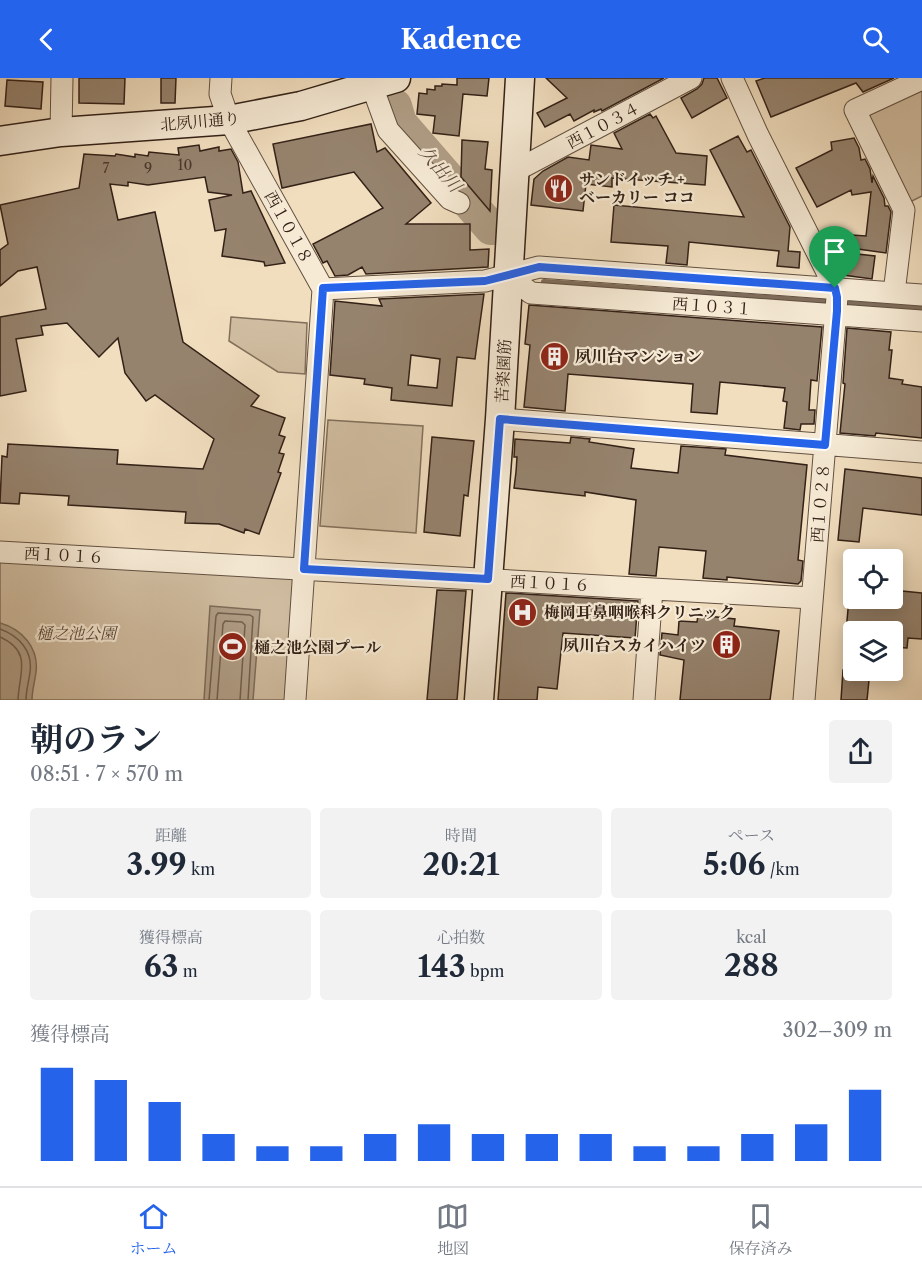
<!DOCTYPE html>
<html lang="ja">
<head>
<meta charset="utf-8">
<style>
  body { margin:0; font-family:"Libre Caslon Text","Noto Serif JP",serif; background:#f2f2f3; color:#1f2937; height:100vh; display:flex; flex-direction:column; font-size:22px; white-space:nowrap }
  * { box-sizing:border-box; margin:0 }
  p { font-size:20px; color:#747a83 }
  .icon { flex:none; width:33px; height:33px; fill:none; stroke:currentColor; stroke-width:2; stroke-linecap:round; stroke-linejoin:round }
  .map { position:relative; height:622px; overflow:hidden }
  .drawer { display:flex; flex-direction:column; background:#fff; flex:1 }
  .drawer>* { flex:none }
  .buttons { position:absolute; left:843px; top:471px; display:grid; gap:12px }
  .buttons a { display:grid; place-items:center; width:60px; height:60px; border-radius:6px; background:#fff; box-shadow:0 3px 15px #0003; font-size:30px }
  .pin { position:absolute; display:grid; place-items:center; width:51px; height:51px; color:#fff; margin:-62px -26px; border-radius:50% 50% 50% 0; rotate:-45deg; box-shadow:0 0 6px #0007 }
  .pin .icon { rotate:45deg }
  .round { display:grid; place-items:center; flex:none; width:63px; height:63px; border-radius:6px; background:#f2f2f3 }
  .summary { display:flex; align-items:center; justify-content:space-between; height:102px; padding:0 30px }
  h1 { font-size:33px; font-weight:700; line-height:45px }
  .figures { display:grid; grid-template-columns:repeat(3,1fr); gap:9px; height:102px; padding:6px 30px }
  .figures div { display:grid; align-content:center; border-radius:6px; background:#f2f2f3; text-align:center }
  .figures b { font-size:30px; font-weight:700 }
  .figures small { font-size:16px; font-weight:400 }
  .figures p { font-size:16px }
  .chart { height:168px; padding:12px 30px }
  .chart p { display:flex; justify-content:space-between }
  .chart svg { width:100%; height:108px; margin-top:6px; stroke:#2563eb; stroke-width:6 }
  header { display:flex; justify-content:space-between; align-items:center; height:78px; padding:0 30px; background:#2563eb; color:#fff; font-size:27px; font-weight:700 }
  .dock { display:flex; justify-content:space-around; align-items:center; height:84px; border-top:2px solid #e0e1e3; background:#fff; font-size:16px; color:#747a83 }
  .dock a { display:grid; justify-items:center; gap:3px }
  .dock .active { color:#2563eb }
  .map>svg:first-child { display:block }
</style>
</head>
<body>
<header><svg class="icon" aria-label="back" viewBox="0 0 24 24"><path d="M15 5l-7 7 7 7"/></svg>Kadence<svg class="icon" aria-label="search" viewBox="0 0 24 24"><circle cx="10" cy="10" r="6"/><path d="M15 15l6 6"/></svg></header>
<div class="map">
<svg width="922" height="622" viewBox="0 0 922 622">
  <rect width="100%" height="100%" fill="#f1debf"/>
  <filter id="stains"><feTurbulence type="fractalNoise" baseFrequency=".00333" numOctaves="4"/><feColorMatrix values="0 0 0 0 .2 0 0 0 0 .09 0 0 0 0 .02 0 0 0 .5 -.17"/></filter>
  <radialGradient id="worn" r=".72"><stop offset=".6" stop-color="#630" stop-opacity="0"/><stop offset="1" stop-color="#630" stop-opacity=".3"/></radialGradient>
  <path fill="#d1bea2" stroke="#82705c" stroke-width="1.5" d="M922,7V118L910,124L865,38Z
    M231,239L307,245L305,296L278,294L229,263Z
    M328,342L423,348L416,455L320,448Z
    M0,482L290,499L295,505L286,622H0Z"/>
  <path fill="#b09e86" stroke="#7e6c5a" stroke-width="1.5" d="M210,528L260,532L253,622H204Z
    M0,545C22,551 39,570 36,594C35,603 32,612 32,622H0Z"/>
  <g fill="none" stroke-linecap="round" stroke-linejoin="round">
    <path stroke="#72604e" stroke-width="1.5" d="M0,551C19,558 33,573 30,594C29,603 26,612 26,622
      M0,559C33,574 19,595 18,622
      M209,622L216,538L218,535L250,537L253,539L248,622
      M217,622L223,546L225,543L242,544L245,547L240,622"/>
    <path stroke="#7e6c5a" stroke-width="6" d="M544,204L922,231"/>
    <path stroke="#b09e86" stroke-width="34" d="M395,28L400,45L491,150"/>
  </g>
  <path fill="#96836e" stroke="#332117" stroke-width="1.5" fill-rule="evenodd" d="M79,0H125L124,26L79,25Z
    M161,0H176L175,25H161Z
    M457,0H489L487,18L463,16L459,58L433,55L435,38L417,36L419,15L427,16V11L435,12V8H442V6L457,7Z
    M546,0H664L602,33L601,31L594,34V32L574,43L570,36L545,49L537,35L567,20Z
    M704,0H717L727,20L692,40L681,20L697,11L702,6Z
    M765,0H894L863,14L856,5L771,39L756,3Z
    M7,2L43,4L41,31L5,28Z
    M650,36L653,40L656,38L676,75L707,78L705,107L612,100V109L586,106L583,133L531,127L534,101L543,93L568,79L589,82L591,67L622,71L614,55Z
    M371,46L377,74L385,70L431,125L406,146H470V172L489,171L488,189L366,196L362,189L348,197L335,198L327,183L323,185L313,166L383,130L354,94L282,110L273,66Z
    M738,58L747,74L751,72L790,149L788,173L800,174L799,190L777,188L779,173L689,164L687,187L666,185L668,168L611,164L614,127L744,139L710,72Z
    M854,60L859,70L861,82L865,81L870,91L872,105L873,98L884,120L885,128H888L891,134L886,175L851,170L852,157L866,158L871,114L852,117L851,112L817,129L796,90L832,72L831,64Z
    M462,62L488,64L485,91L492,92L490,133L461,99Z
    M199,67L200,73L219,69V73L231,71L238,84L243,115L251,113L285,185L265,188L264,184L222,178L226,151L215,153L209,122L232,117L208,114L205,99L148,107L128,104V108L110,106L118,142L155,134L183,264L259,318L251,328L285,340L279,357L285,359L279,375L284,376L278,394L281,395L259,456L245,451L244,455L219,446L185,445L186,434L68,427L69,418L20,415L19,426L0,425L2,378L7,379L8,366L118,372L117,386L203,391L214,361L155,317L146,323L125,295L118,260L99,279L67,245L41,248L43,257L16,261L26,313L0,318V239L46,231L37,189L18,193L0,208V172L8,166L0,127L79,110L84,76L115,78L116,76L135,79V76L148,78L149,74L179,77L178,70Z
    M839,174L875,178L872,201L843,197V191L839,190L837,186Z
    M484,216L475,281L457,279L452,328L391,322L392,310L364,306L365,301L330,297L335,223L382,228L379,221ZM411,277L440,281L437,310L408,307Z
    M529,227L822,249L817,303L811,302L809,332H815L814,346H801L800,352L784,350L787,324L783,323L785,310L720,304L717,336L691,334L693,306L568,296L565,333L524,329L530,267L525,266Z
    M847,250L891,254L889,272H892L889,300L903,302L902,306L922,309V360L876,355L875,358L840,355L845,306L843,305Z
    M432,359L474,363L468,418L464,417L460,458L424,454Z
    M571,359L590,361L589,364L634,371L631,390L678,395L681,368L726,371L725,377L807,387L798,482L803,483L801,503L798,506L727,499V502L703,500L706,473L659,469L656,498L629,496L636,422L585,414V418L514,410L516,394L517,379H514L515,361L570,365Z
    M845,391L922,400V437L863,430L859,464L838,462Z
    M437,512L466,513L457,622H427Z
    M892,512L922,515V561L908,560L907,570L892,569V554H846L849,520H892Z
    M506,515L638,523L635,560L563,555L557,611L538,609L537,622H498Z
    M698,537L735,541L734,548L779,553L770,622H680L684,582L660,577L662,555L678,557L679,543L697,544Z
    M843,592H870L867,622H841Z"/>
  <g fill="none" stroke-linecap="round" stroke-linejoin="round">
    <defs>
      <path id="street" d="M221,0L220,16L229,42L323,211L295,622
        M372,0V8L388,52L450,121L459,125
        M732,0L758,57L835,210L837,219L804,622
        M61,54L62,0
        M515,93L691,0
        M508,198L531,215L922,243
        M323,211L485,203L539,189L922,217
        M894,215L904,132L855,32L922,1
        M500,341L922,374
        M0,474L812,520
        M644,622L652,511"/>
      <path id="secondary" d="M0,63L61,54L229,42L301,28L396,0
        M479,622L500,341L520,0"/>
    </defs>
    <use href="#street" stroke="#625041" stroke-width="23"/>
    <use href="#secondary" stroke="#332117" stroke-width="31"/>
    <use href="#street" stroke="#f6ead5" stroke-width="21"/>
    <use href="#secondary" stroke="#f6ead5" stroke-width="28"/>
  </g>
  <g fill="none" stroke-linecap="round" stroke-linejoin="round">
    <defs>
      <path id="route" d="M539,189L835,210L837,219V233L825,367L500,341L488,501L304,491L323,210L485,203Z"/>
    </defs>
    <use href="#route" stroke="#fff" stroke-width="12"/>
    <use href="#route" stroke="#2563eb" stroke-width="8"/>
  </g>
  <defs>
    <symbol id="restaurant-disc" viewBox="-11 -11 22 22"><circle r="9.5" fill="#8f2418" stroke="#f6ead5"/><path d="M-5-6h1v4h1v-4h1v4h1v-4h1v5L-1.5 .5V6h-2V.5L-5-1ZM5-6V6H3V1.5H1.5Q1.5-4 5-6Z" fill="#fff"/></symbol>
    <symbol id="building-disc" viewBox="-11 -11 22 22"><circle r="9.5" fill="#8f2418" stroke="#f6ead5"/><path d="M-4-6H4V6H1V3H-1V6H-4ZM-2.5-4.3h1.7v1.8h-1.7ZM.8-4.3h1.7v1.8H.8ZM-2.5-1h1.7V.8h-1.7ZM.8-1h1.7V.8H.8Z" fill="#fff"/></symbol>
    <symbol id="hospital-disc" viewBox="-11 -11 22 22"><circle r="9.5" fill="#8f2418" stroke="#f6ead5"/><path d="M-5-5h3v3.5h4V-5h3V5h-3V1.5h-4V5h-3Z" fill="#fff"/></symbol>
    <symbol id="stadium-disc" viewBox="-11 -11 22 22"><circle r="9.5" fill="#8f2418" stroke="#f6ead5"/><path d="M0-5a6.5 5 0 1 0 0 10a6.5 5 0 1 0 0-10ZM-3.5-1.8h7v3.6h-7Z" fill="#fff"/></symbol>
  </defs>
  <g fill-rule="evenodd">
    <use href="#restaurant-disc" x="542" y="94" width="33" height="33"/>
    <use href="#building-disc" x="538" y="262" width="33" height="33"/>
    <use href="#hospital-disc" x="506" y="518" width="33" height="33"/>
    <use href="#building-disc" x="710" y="550" width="33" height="33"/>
    <use href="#stadium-disc" x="216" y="552" width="33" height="33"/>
  </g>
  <g text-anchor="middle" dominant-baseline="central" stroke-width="4.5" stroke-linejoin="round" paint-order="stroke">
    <g font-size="14" fill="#4c3a2d">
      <text x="185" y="87">10</text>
      <text x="106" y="90">7</text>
      <text x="148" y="90">9</text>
    </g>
    <g font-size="16" fill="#332117" stroke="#f6ead5">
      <text transform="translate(200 43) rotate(-5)">北夙川通り</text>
      <text transform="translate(603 47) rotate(-28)">西１０３４</text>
      <text transform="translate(289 149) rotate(61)">西１０１８</text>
      <text transform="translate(712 228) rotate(4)">西１０３１</text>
      <text transform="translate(503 293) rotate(-87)">苦楽園筋</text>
      <text transform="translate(820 425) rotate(-85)">西１０２８</text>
      <text transform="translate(64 477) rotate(3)">西１０１６</text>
      <text transform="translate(550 505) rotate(3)">西１０１６</text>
    </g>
    <g font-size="16" font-weight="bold" fill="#332117" stroke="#f6ead5" text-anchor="start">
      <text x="579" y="101">サンドイッチ +<tspan x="579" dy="18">ベーカリー ココ</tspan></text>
      <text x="575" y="278">夙川台マンション</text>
      <text x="544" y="534">梅岡耳鼻咽喉科クリニック</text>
      <text x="706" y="567" text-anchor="end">夙川台スカイハイツ</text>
      <text x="254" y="569">樋之池公園プール</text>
    </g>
    <g font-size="16" font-style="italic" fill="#5a483a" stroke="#f6ead5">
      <text x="76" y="555">樋之池公園</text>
    </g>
    <g font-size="18" font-style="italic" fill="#5f4d3e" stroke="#f6ead5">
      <text transform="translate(440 91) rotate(49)">久出川</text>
    </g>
  </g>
  <rect width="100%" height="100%" filter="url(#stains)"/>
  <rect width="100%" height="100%" fill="url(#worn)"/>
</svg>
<div class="buttons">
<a><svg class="icon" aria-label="locate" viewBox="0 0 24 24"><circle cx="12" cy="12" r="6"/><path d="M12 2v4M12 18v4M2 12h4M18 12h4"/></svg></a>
<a><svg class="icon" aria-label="layers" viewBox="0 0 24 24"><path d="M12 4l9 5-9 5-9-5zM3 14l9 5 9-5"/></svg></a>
</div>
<div class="pin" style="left:835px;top:210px;background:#1e9e55"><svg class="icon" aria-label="arrive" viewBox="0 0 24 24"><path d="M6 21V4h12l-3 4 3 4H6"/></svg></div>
</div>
<section class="drawer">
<div class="summary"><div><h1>朝のラン</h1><p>08:51 · 7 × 570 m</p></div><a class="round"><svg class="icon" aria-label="share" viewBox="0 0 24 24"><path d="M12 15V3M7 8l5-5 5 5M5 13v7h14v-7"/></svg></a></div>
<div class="figures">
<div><p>距離</p><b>3.99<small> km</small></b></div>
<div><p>時間</p><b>20:21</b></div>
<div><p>ペース</p><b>5:06<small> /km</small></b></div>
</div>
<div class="figures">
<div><p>獲得標高</p><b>63<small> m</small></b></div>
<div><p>心拍数</p><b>143<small> bpm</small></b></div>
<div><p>kcal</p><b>288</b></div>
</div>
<div class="chart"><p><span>獲得標高</span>302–309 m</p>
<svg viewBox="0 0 160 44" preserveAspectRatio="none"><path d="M5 44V6M15 44V11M25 44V20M35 44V33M45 44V38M55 44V38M65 44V33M75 44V29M85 44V33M95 44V33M105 44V33M115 44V38M125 44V38M135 44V33M145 44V29M155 44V15"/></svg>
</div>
</section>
<nav class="dock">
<a class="active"><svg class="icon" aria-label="home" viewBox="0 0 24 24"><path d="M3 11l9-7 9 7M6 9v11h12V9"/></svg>ホーム</a>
<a><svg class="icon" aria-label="map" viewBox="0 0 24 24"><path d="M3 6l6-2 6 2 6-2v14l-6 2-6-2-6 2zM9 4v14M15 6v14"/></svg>地図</a>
<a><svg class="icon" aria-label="saved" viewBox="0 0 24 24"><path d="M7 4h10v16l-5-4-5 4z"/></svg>保存済み</a>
</nav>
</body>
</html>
